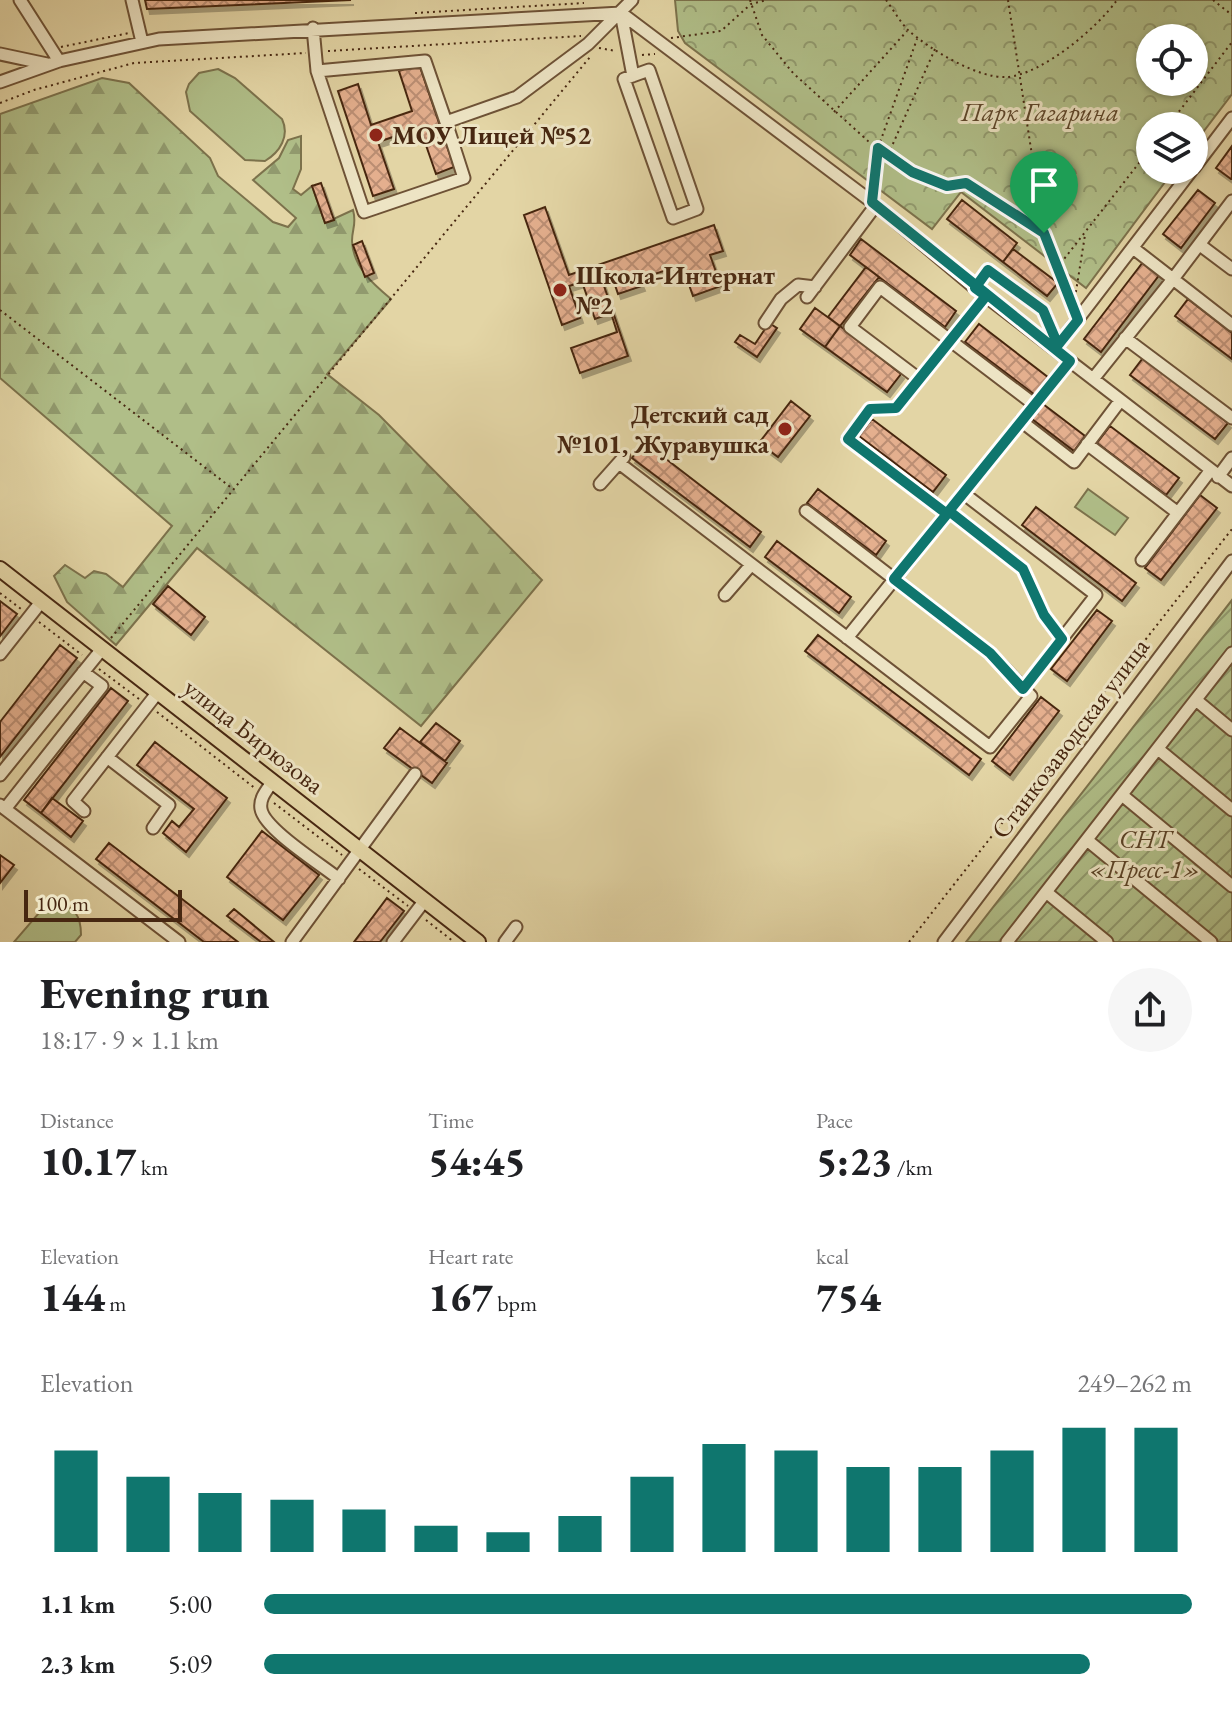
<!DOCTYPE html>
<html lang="en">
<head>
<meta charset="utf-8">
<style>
  body { margin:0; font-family:"EB Garamond",serif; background:#f6f6f6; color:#202124; height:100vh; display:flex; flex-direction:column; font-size:30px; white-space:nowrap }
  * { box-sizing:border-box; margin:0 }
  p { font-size:26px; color:#757577 }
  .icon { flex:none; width:44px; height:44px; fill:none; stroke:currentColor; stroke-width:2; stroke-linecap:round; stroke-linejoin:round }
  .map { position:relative; height:942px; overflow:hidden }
  .panel { display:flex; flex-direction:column; background:#fff; flex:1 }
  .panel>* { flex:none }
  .tools { position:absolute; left:1136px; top:24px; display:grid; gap:16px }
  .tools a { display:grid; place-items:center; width:72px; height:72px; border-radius:50%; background:#fff; box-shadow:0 2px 6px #0004; font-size:40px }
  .scale { position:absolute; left:24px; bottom:20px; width:158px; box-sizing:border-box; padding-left:8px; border:4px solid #472711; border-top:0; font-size:22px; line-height:28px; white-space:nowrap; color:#472711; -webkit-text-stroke:6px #ede4c4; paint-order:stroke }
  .pin { position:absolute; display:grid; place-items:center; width:68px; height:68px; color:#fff; margin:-82px -34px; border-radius:50% 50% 50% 0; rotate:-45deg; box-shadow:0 0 8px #0007 }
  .pin .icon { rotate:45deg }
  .round { display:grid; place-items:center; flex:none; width:84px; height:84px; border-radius:42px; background:#f6f6f6 }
  .head { display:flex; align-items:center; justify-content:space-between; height:136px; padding:0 40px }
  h1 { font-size:44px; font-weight:800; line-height:60px }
  .stats { display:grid; grid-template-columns:repeat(3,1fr); gap:12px; height:136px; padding:8px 40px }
  .stats div { display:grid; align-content:center }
  .stats b { font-size:40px; font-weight:800 }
  .stats small { font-size:22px; font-weight:400 }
  .stats p { font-size:22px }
  .chart { height:224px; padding:16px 40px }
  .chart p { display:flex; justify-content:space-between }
  .chart svg { width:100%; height:144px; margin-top:8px; stroke:#0f766e; stroke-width:6 }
  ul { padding:0 40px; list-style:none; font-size:26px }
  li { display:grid; grid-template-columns:128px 96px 1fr; align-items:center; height:60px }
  li i { height:20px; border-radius:10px; background:#0f766e }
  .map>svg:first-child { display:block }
</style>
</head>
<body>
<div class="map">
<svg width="1232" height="942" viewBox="0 0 1232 942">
  <defs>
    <pattern id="forest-firs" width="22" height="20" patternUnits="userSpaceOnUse" patternTransform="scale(2)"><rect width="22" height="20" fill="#b0be88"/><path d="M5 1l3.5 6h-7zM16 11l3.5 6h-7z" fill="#919a6e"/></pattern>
    <pattern id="park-crowns" width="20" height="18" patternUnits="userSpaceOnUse" patternTransform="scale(2)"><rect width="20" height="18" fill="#b0be88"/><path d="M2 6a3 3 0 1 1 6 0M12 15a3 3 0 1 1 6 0" fill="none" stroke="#919a6e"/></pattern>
    <pattern id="garden-furrows" width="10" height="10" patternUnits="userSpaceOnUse" patternTransform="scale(2)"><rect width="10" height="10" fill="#b0be88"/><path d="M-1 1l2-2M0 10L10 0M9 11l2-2" fill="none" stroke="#919a6e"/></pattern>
    <pattern id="building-cross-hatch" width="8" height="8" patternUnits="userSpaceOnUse" patternTransform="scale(2)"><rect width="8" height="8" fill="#e4af8e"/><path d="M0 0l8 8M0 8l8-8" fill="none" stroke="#bb8e73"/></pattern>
    <filter id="shadow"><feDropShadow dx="3" dy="5" stdDeviation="0" flood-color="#0004"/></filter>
  </defs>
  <rect width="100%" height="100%" fill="#e3d5a5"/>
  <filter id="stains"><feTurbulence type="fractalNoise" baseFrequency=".0025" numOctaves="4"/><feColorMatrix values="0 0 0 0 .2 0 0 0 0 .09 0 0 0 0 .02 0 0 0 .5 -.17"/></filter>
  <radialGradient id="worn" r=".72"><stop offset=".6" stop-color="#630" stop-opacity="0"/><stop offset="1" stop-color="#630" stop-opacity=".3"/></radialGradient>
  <path fill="#b0be88" stroke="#7c724c" stroke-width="2" d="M218,69L235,78L282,119C290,136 280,152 265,161L245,160L190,111L186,92L189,84L199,73Z
    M1088,489L1128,518L1115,535L1075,507Z
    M55,903C75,906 81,916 81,935L75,942H14L44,907Z"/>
  <path fill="url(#forest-firs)" stroke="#7c724c" stroke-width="2" d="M102,78L129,83L210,158L218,176L273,222L288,227L296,218L253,180L279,158L288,140L301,136V169L293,189L301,195L312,186L325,223L353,210C357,224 352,228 352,241C353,267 373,284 391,299L327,374L379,415L542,580L421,726L197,548L116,645L67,602L54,576L65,565L85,578L94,571L106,574L123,587L172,526L0,378V114Z"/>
  <path fill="url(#park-crowns)" stroke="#7c724c" stroke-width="2" fill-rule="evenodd" d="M675,0H1232V94L1194,144V126H1150V170H1174L1086,288L961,192L932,229L685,43L678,31ZM1150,38H1194V82H1150Z"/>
  <path fill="url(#garden-furrows)" stroke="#7c724c" stroke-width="2" d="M1232,600V942H966Z"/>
  <path fill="url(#building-cross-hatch)" stroke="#472711" stroke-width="2" filter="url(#shadow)" d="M145,0H351L147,9Z
    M419,64L454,167L436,174L420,128L378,142L394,189L373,196L338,91L358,84L371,125L412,111L399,71Z
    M1232,146V179H1231L1216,168Z
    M321,183L334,220L325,223L312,186Z
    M1198,190L1215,203L1181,248L1163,234Z
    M962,200L1017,243L1003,262L947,219Z
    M545,207L569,275L714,225L723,251L710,255L721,286L693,296L682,265L639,279L642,286L618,294L612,276L602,280L628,356L580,373L571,348L617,332L611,313L595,319L582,282L569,286L580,318L562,325L524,215Z
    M861,239L956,311L945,327L850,255Z
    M362,241L374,273L365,277L353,245Z
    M1013,249L1058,283L1047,296L1003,262Z
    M1143,262L1160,274L1101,352L1084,339Z
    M866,267L879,277L840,326L828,317Z
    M1188,299L1232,333V359L1175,316Z
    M815,308L840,326L825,347L800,329Z
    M769,323L777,328L757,357L735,342L740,335L755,344Z
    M979,324L1049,378L1035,395L965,342Z
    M840,326L901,374L887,392L825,347Z
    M1143,358L1228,423L1215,439L1130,375Z
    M791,401L810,416L778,457L759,443Z
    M1043,404L1085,436L1074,451L1032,419Z
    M872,419L946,475L933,492L859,436Z
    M1110,426L1179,478L1166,495L1097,443Z
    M644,442L761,532L750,547L632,458Z
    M818,489L886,541L876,555L807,503Z
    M1200,495L1217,508L1161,580L1145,568Z
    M1036,507L1136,583L1122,601L1022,525Z
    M777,541L851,597L839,613L765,557Z
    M168,586L205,617L191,635L153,604Z
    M0,601L17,614L0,636Z
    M1097,610L1112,621L1067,681L1051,669Z
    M818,635L981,759L969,775L805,651Z
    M60,645L77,658L0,757V722Z
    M111,688L128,701L41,813L24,800Z
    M1041,697L1059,711L1010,775L992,761Z
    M436,723L460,741L445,761L420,742Z
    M400,728L447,763L432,783L384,748Z
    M155,742L227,798L186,852L163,833L172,821L179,827L194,809L137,765Z
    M52,798L83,821L71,837L41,813Z
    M262,831L319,875L283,920L227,877Z
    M109,843L238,942H204L96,859Z
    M0,855L14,865L0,883Z
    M387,898L404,911L380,942H354Z
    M234,909L274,942H261L227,916Z"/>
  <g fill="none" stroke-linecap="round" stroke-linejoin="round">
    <defs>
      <path id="minor" d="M20,0L59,61
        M132,0L142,42
        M621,13L876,205L975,288L1232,486
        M621,13L633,76
        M313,28L317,71
        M0,54L47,64
        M649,70L697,209L673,218L624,79Z
        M0,82L59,61L159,39L621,13
        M446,122L464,178L364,212L317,71L425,61L446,122L517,97L588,44L632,0
        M1194,168L1232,118
        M1232,201L1173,279L1232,325
        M1200,245L1232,269
        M975,288L988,270L1043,310L1058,345
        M807,297L876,205
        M765,323L781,299L798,285L815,287
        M1125,338L1232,418
        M1055,349L1192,170
        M919,379L850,327L880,287L1035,405
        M1093,379L1173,279L1133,248
        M1021,421L1074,462L1120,401
        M1087,444L1178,513
        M619,463L990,747L1031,696L990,653L806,511
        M1218,477L1232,458
        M600,484L624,457
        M963,493L1096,595L1023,689
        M949,511L1023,569L1044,615L1062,639
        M947,514L848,439L870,409L896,408L986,296
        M1142,560L1210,471
        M725,595L751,565
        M847,638L1070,361
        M0,654L41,602
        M1196,700L1232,730
        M1158,749L1232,810
        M107,757L169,805L153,828
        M0,775L102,649
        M273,781C267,790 259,798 261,809C264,829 322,865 339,879
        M1122,795L1232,886
        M0,805L179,942
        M5,809L102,686L83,672
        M84,811L73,801L158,692
        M1087,840L1211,942
        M1046,892L1107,942
        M292,942L415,774
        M393,942L425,900
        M505,942L516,927
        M944,942L1232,561
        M1007,942L1232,653"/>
      <path id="major" d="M0,569L478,942"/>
    </defs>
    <use href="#minor" stroke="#6e5236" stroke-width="15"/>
    <use href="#major" stroke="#472711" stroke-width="18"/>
    <path stroke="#472711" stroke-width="2" stroke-dasharray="2 4" stroke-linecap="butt" d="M750,0L762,35L793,73L868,141L912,172L947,186L966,183L1044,233
      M886,0C893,9 900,22 908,30C929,49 978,79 1007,77C1043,74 1097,28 1117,0
      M1008,0L1044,233L1072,308
      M1213,0L1232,15
      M415,13L584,3
      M671,38L721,31L751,4L767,0
      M61,47L129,33
      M599,48L616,51
      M328,51L581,36
      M642,55L655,54
      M0,103L34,90L134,63L306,53
      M834,112L907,31
      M1168,126L1232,42
      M888,155L935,49
      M874,189L878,148L917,39
      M1057,268L1150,149
      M1074,304L1085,235
      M0,310L233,489
      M0,593L21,609
      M39,622L82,655
      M111,638L590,57
      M99,669L139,699
      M157,712L256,789
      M274,803L342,855
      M359,869L408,906
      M426,920L454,942
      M909,942L1232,529"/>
    <use href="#minor" stroke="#ede4c4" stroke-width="11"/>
    <use href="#major" stroke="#e3d5a5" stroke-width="14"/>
  </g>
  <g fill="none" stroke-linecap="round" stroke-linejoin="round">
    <defs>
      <path id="route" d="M1044,233L966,183L947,186L912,172L878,148L872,202L1070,361L949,511L1023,569L1044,615L1062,639L1023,689L990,653L894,579L947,514L848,439L870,409L896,408L986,296L975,288L988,270L1043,310L1058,345L1078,320L1044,233"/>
    </defs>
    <use href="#route" stroke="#fff" stroke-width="16"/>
    <use href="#route" stroke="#0f766e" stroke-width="10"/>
  </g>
  <g fill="#8f2418" stroke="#ede4c4" stroke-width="3">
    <circle cx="376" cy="135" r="8"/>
    <circle cx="560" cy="290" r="8"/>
    <circle cx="785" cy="429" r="8"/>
  </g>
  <g text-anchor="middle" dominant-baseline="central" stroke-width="6" stroke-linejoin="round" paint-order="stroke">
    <g font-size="26" font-style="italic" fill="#5c4529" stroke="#ede4c4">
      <text x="1040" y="112">Парк Гагарина</text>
      <text x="1145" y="839">СНТ<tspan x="1145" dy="30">«Пресс-1»</tspan></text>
    </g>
    <g font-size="26" font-weight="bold" fill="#472711" stroke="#ede4c4" text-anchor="start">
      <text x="392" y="135">МОУ Лицей №52</text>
      <text x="576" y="275">Школа-Интернат<tspan x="576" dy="30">№2</tspan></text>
      <text x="769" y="414" text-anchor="end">Детский сад<tspan x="769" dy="30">№101, Журавушка</tspan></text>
    </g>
    <g font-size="26" fill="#472711" stroke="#ede4c4">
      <text transform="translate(254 736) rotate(38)">улица Бирюзова</text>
      <text transform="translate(1070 738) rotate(-53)">Станкозаводская улица</text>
    </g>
  </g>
  <rect width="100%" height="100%" filter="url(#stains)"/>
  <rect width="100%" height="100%" fill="url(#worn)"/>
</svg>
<div class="tools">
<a><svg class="icon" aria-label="locate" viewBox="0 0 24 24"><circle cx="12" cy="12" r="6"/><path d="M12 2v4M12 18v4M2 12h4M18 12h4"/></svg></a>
<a><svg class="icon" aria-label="layers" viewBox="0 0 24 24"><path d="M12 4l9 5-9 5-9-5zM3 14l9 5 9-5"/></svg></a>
</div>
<div class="scale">100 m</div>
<div class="pin" style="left:1044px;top:233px;background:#1e9e55"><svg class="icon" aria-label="arrive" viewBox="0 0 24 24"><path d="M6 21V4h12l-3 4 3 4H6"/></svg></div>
</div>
<section class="panel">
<div class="head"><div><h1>Evening run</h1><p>18:17 · 9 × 1.1 km</p></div><a class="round"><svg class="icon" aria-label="share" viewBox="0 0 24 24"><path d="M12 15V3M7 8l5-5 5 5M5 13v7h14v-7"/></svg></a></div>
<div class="stats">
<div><p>Distance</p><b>10.17<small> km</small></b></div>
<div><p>Time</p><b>54:45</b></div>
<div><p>Pace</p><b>5:23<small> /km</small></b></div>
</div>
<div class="stats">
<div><p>Elevation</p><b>144<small> m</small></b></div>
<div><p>Heart rate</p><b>167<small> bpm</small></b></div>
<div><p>kcal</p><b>754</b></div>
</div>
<div class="chart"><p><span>Elevation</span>249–262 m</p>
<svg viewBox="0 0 160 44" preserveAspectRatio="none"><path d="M5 44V13M15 44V21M25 44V26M35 44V28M45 44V31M55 44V36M65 44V38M75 44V33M85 44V21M95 44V11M105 44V13M115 44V18M125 44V18M135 44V13M145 44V6M155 44V6"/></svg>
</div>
<ul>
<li><b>1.1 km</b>5:00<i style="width:100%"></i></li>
<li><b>2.3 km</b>5:09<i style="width:89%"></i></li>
</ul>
</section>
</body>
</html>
